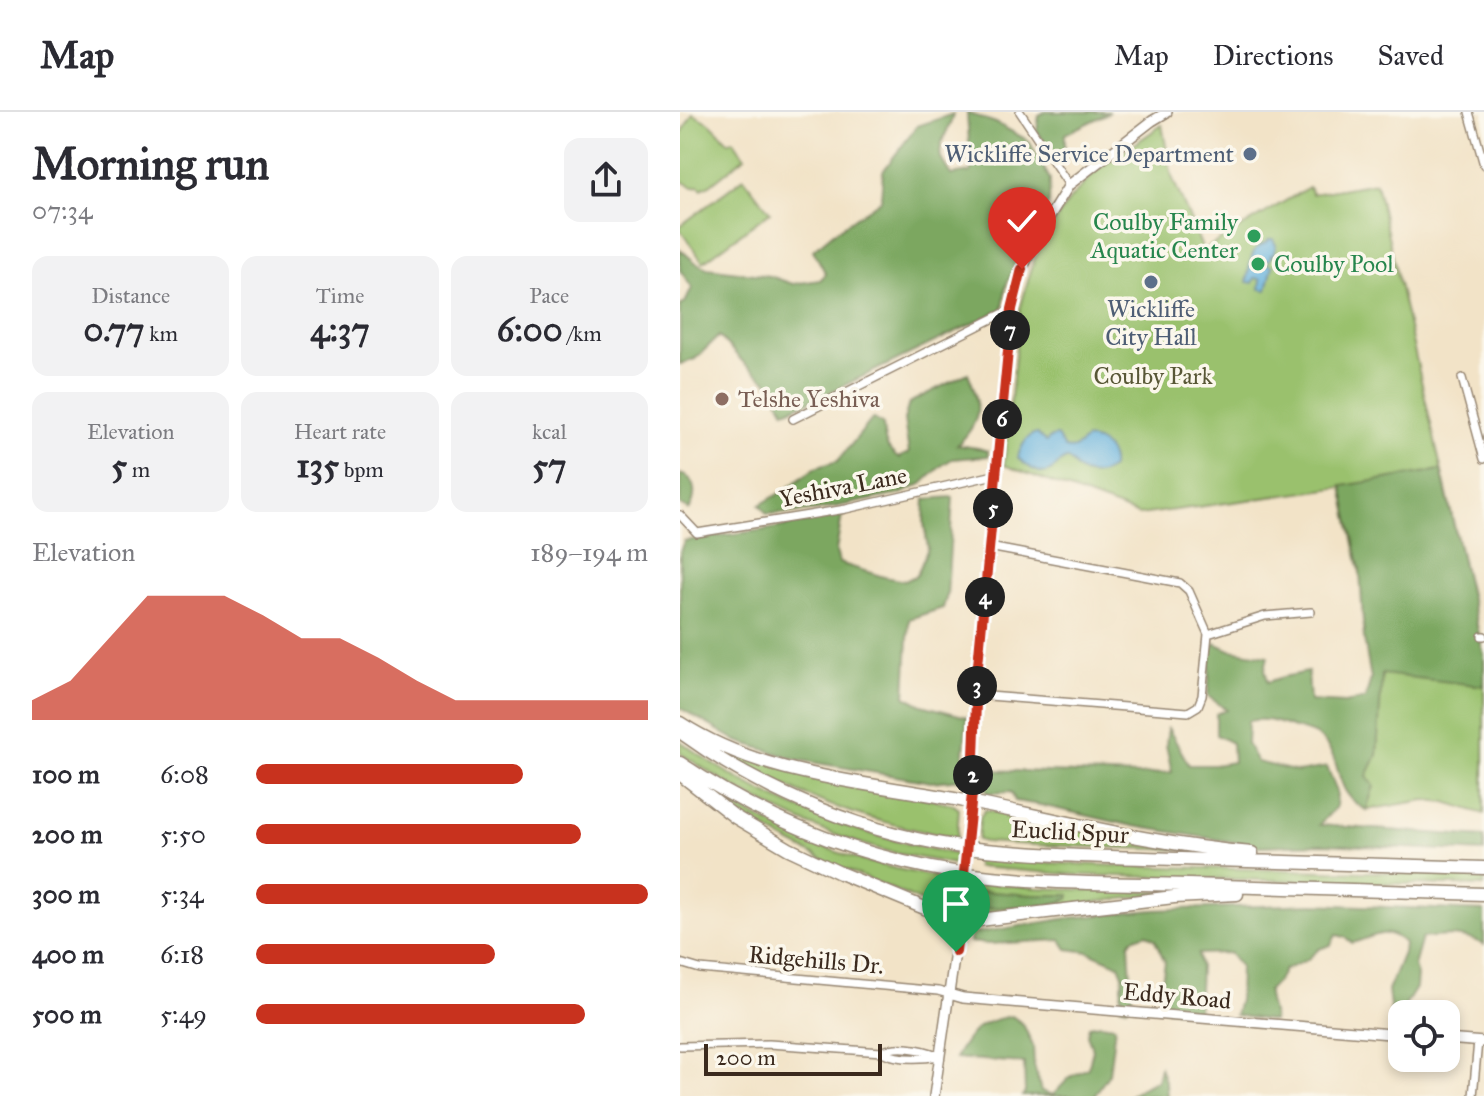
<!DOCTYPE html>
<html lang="en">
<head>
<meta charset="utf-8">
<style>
  body { margin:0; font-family:"IM FELL Great Primer",serif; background:#f2f2f3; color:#2b2b33; height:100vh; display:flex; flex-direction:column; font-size:30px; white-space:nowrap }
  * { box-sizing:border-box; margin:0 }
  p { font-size:26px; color:#7c7c81 }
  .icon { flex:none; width:44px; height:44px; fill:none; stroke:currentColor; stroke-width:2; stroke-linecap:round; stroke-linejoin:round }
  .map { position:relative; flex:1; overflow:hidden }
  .details { display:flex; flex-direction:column; background:#fff; width:680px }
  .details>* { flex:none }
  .buttons { position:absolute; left:708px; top:888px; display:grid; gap:16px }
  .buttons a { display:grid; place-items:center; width:72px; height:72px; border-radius:16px; background:#fff; box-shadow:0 4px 12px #0003; font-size:40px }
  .scale { position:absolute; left:24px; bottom:20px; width:178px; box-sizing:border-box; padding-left:8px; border:4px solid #3b2a1e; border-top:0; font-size:22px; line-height:28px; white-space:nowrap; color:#3b2a1e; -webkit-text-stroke:6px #fbf7ec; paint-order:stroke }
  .pin { position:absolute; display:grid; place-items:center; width:68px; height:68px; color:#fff; margin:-82px -34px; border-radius:50% 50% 50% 0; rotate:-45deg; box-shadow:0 0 8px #0007 }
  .pin .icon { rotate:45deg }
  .km { position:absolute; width:40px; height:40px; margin:-20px; border-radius:50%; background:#222; color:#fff; font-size:22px; line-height:40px; text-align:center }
  .round { display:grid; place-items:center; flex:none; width:84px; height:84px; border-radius:16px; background:#f2f2f3 }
  .summary { display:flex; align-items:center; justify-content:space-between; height:136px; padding:0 32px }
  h1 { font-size:44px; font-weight:700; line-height:60px }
  .stats { display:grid; grid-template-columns:repeat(3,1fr); gap:12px; height:136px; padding:8px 32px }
  .stats div { display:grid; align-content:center; border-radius:16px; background:#f2f2f3; text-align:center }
  .stats b { font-size:34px; font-weight:700 }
  .stats small { font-size:22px; font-weight:400 }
  .stats p { font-size:22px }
  .chart { height:224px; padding:16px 32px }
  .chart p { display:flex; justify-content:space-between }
  .chart svg { width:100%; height:144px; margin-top:8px; fill:#c8321e; opacity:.7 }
  ul { padding:0 32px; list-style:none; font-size:26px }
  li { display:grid; grid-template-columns:128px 96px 1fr; align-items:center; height:60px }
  li i { height:20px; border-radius:10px; background:#c8321e }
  header { display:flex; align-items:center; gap:48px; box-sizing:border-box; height:112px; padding:0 40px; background:#fff; border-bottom:2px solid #e1e1e2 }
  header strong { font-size:38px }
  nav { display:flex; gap:44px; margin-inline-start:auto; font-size:28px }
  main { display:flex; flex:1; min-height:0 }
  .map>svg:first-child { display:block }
</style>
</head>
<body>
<header>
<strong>Map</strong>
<nav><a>Map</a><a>Directions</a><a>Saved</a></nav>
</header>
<main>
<section class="details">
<div class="summary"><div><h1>Morning run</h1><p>07:34</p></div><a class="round"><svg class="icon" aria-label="share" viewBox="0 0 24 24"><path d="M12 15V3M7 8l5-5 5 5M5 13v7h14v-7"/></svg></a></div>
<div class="stats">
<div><p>Distance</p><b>0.77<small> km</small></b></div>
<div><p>Time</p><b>4:37</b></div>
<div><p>Pace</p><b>6:00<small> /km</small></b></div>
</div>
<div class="stats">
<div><p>Elevation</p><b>5<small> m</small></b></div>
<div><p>Heart rate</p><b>135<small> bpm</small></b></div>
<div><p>kcal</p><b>57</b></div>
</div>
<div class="chart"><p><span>Elevation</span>189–194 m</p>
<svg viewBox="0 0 160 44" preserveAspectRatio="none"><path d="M0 44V38L10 32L20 19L30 6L40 6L50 6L60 12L70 19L80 19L90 25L100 32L110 38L120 38L130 38L140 38L150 38L160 38V44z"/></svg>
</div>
<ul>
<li><b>100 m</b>6:08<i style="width:68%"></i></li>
<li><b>200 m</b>5:50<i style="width:83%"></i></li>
<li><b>300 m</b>5:34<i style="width:100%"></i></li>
<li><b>400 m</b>6:18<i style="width:61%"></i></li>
<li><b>500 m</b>5:49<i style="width:84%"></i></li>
</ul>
</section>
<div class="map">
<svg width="804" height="984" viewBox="0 0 804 984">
  <rect width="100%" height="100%" fill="#fbf7ec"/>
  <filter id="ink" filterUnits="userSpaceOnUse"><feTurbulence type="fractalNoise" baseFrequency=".0125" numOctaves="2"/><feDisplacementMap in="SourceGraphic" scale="16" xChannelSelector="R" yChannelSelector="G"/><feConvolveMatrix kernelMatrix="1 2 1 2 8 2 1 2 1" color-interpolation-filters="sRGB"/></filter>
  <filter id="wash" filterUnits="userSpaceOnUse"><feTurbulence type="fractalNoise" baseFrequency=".006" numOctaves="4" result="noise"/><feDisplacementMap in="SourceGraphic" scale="32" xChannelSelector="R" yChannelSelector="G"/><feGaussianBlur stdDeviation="1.8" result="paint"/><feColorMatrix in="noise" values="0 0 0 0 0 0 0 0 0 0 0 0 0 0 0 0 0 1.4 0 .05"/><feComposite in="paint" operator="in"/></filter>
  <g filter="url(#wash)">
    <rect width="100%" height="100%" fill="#f2e3c7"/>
    <path fill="#9ac16d" stroke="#6a7646" stroke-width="2" d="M13,2L31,12L49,30L53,28L65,45L30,73L21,77L19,74L12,75L0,68V24Z
      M482,13L492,65L523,138L629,75L632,82L696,71L804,544V702L766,690L745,688L686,698L694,674L686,664L697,643L701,561L662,375L459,403L324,353L340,197L354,148L372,114L391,86L418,57Z
      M64,66L90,100L23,150L0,118V114Z
      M0,629C84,692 174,722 275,742L274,752C252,748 229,744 207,739C132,720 63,684 0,641Z
      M48,640L272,692L279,697L277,726C231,717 184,707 140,689C108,676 77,660 46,642Z
      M39,688H44C88,712 134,734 182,748C211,757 242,762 273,768L271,794L264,799L145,749L51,699Z
      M305,698L506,738L354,733L305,730L298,728L300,705Z
      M297,744L351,750L443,754L804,763V774L398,763L296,755Z
      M295,770L357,776L494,781L298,803L292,798Z"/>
    <path fill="#7ba760" stroke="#5b683f" stroke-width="2" d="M365,0H430L385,22V46L380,50L376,47L357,19L359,3Z
      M287,1L316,11L349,29L370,67L369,91L347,126L326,174L323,197L142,284L105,299L89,271L64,251L39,224L15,247L0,252V194L5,191L12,176L0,158V137L15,150L27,156L90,164L113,172L140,168L146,162L133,138L156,119L201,88L203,59L237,14L273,2C271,17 257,30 261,46C263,51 268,58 271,63L291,60Z
      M288,261C301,292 303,309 277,333L298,336L308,339V344L272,347L261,354L242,372L220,382L139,398L110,401L87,402L80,393L105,378L135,356L158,349L193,306L203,313C204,329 206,337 218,346L229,341L224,308L229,291Z
      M761,358L804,544V574L702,562L697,643L687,664L694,674L686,698C650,678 666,650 640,626C634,620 620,618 611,615C594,609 586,606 568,609L567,632L577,650L618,660L647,655L657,679L656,695L639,713L804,725V740L643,732L579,734L453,714L360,693L335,689L331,680L307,681L305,658L459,663L492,660L486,633L488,616L509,653H534L553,650L552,631L536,623V602L547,598L528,584L531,539L535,531L550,538L588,544L585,557L588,570L603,565L628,560L630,589L665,591L685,587L691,567L684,527L680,458L662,374Z
      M0,362C17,366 17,385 9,398L0,393Z
      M273,385L267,483L263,496L229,507L225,584L242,593L287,605L282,667L251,670L119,648L57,629L0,596V440L4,429L90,417L162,403L156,439L159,451L204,465L225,469L237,463L248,436L244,411L245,387Z
      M298,779L353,783H390L389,787L368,793L310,796H300L294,791L296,781Z
      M633,792L804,799V833C785,821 764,824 742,826L734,854L737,863L736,876L726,892L725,902H722V912L712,911L708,878L723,841L724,831C706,813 692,826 672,831L665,825L656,823L651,833L639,837L627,848L604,858L597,870L588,878C587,889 593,898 593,909L555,903L559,888L560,855L549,841L518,842L520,854L518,902L478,896L485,850L475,828L467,822L452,827L449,832L452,884L451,891L447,896L440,894L443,863L439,853L409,840L387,837L381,828L308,832L290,830L291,822L389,806L474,798Z
      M332,904L343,912L353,934L354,953L361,979L373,983L390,965L408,956L413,938L407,923L409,914L421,912L435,914L429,962L416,981L415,984H342L345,980L344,951L275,946C292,917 298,910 332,904Z
      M480,955L486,972L487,984H449L454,980L477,968Z"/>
    <path fill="#63b1dd" stroke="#4f6e7e" stroke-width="2" d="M590,127H593L596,133L593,144L591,143L589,149L579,147L578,149L593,154L587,178L580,177L581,167L575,166L573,171L567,170C569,161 570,140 578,135C582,132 586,131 590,127Z
      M353,322H357L366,330L371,325L377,324L385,336C396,339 398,333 406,327C422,327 434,340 432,356C422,363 407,366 397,357C394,353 391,349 387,347C376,350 378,355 370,359C360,365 345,353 338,346C339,338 345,327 353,322Z"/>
  </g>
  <g filter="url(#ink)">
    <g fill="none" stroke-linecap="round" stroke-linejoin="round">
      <defs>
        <path id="street" d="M340,0L389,73
          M789,0L804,53
          M782,266L804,347
          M113,307L332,197
          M0,403L17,421L166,397L310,364L316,365
          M528,522L585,504L631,500
          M802,524H804
          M296,583L508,600L518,594L522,584L528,522L509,479L500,471L309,435
          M0,851L20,857L258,879L269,882
          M0,934L89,932L202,940C218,948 242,947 260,944
          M202,940C216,932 242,937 257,943
          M793,984L798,929"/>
        <path id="secondary" d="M290,705L294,650L297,563L332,197L342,157L368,107L389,73L472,9L487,0
          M269,882L283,886L722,923
          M766,927L804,930
          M254,984L282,792"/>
        <path id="highway" d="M0,611C84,666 189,670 285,689C380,708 475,733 572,741
          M0,620C87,683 188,724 296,737C364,744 433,745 501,747C602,750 703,753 804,756
          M0,651C84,708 178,745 279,761C354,772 432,771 508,773C607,776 705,779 804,782
          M0,662L55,705L109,737L160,761L276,809H291L494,785L557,782"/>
      </defs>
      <use href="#street" stroke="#968672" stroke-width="10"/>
      <use href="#secondary" stroke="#968672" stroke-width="12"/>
      <use href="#highway" stroke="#968672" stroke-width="15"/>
      <use href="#street" stroke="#fff" stroke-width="7"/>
      <use href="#secondary" stroke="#fff" stroke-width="9"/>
      <use href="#highway" stroke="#fff" stroke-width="12"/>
      <defs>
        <path id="secondary-bridge" d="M282,792L290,705"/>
      </defs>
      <use href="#secondary-bridge" stroke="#968672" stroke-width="12" stroke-linecap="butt"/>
      <use href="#secondary-bridge" stroke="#fff" stroke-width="9"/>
    </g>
  </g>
  <g fill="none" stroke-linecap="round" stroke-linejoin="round" filter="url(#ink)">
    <defs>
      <path id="route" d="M276,840L293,672L297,563L332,197L342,157"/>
    </defs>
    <use href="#route" stroke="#fff" stroke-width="16"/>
    <use href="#route" stroke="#c8321e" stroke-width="10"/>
  </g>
  <g fill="#5c6f8a" stroke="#fbf7ec" stroke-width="3">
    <circle cx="570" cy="42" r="8"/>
    <circle cx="471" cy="170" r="8"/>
  </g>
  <g fill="#2e9e5b" stroke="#fbf7ec" stroke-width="3">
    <circle cx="574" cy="124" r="8"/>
    <circle cx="578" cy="152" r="8"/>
  </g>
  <circle fill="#8d6e63" stroke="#fbf7ec" stroke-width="3" cx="42" cy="287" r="8"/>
  <g text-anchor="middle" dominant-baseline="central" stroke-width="7" stroke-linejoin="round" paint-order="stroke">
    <g font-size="24" fill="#4e5e75" stroke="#fbf7ec" text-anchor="end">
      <text x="554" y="42">Wickliffe Service Department</text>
      <text x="471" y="197" text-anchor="middle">Wickliffe<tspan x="471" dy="28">City Hall</tspan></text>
    </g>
    <g font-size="24" fill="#27864d" stroke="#fbf7ec" text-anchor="end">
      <text x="558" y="110">Coulby Family<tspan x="558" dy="28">Aquatic Center</tspan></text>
      <text x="594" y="152" text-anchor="start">Coulby Pool</text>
    </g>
    <g font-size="24" fill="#585736" stroke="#fbf7ec">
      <text x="473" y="264">Coulby Park</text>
    </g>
    <g font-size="24" fill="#785e54" stroke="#fbf7ec" text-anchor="start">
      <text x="58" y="287">Telshe Yeshiva</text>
    </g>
    <g font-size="24" fill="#3b2a1e" stroke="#fbf7ec">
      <text transform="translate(163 375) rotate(-11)">Yeshiva Lane</text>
      <text transform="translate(390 720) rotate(3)">Euclid Spur</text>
      <text transform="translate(136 848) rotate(5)">Ridgehills Dr.</text>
      <text transform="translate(497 884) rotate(5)">Eddy Road</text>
    </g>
  </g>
</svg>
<div class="buttons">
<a><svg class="icon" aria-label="locate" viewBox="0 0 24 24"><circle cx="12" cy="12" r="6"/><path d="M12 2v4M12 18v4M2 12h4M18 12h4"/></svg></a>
</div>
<div class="scale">200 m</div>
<div class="pin" style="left:276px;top:840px;background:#1e9e55"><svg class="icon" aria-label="arrive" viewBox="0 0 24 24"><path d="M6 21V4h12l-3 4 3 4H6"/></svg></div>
<div class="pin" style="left:342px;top:157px;background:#d93025"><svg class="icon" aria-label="check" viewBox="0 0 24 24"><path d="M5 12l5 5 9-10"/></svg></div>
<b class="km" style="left:293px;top:663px">2</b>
<b class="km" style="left:297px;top:574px">3</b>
<b class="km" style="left:305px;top:485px">4</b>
<b class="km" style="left:313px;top:396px">5</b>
<b class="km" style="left:322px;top:307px">6</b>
<b class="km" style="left:330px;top:218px">7</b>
</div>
</main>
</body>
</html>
